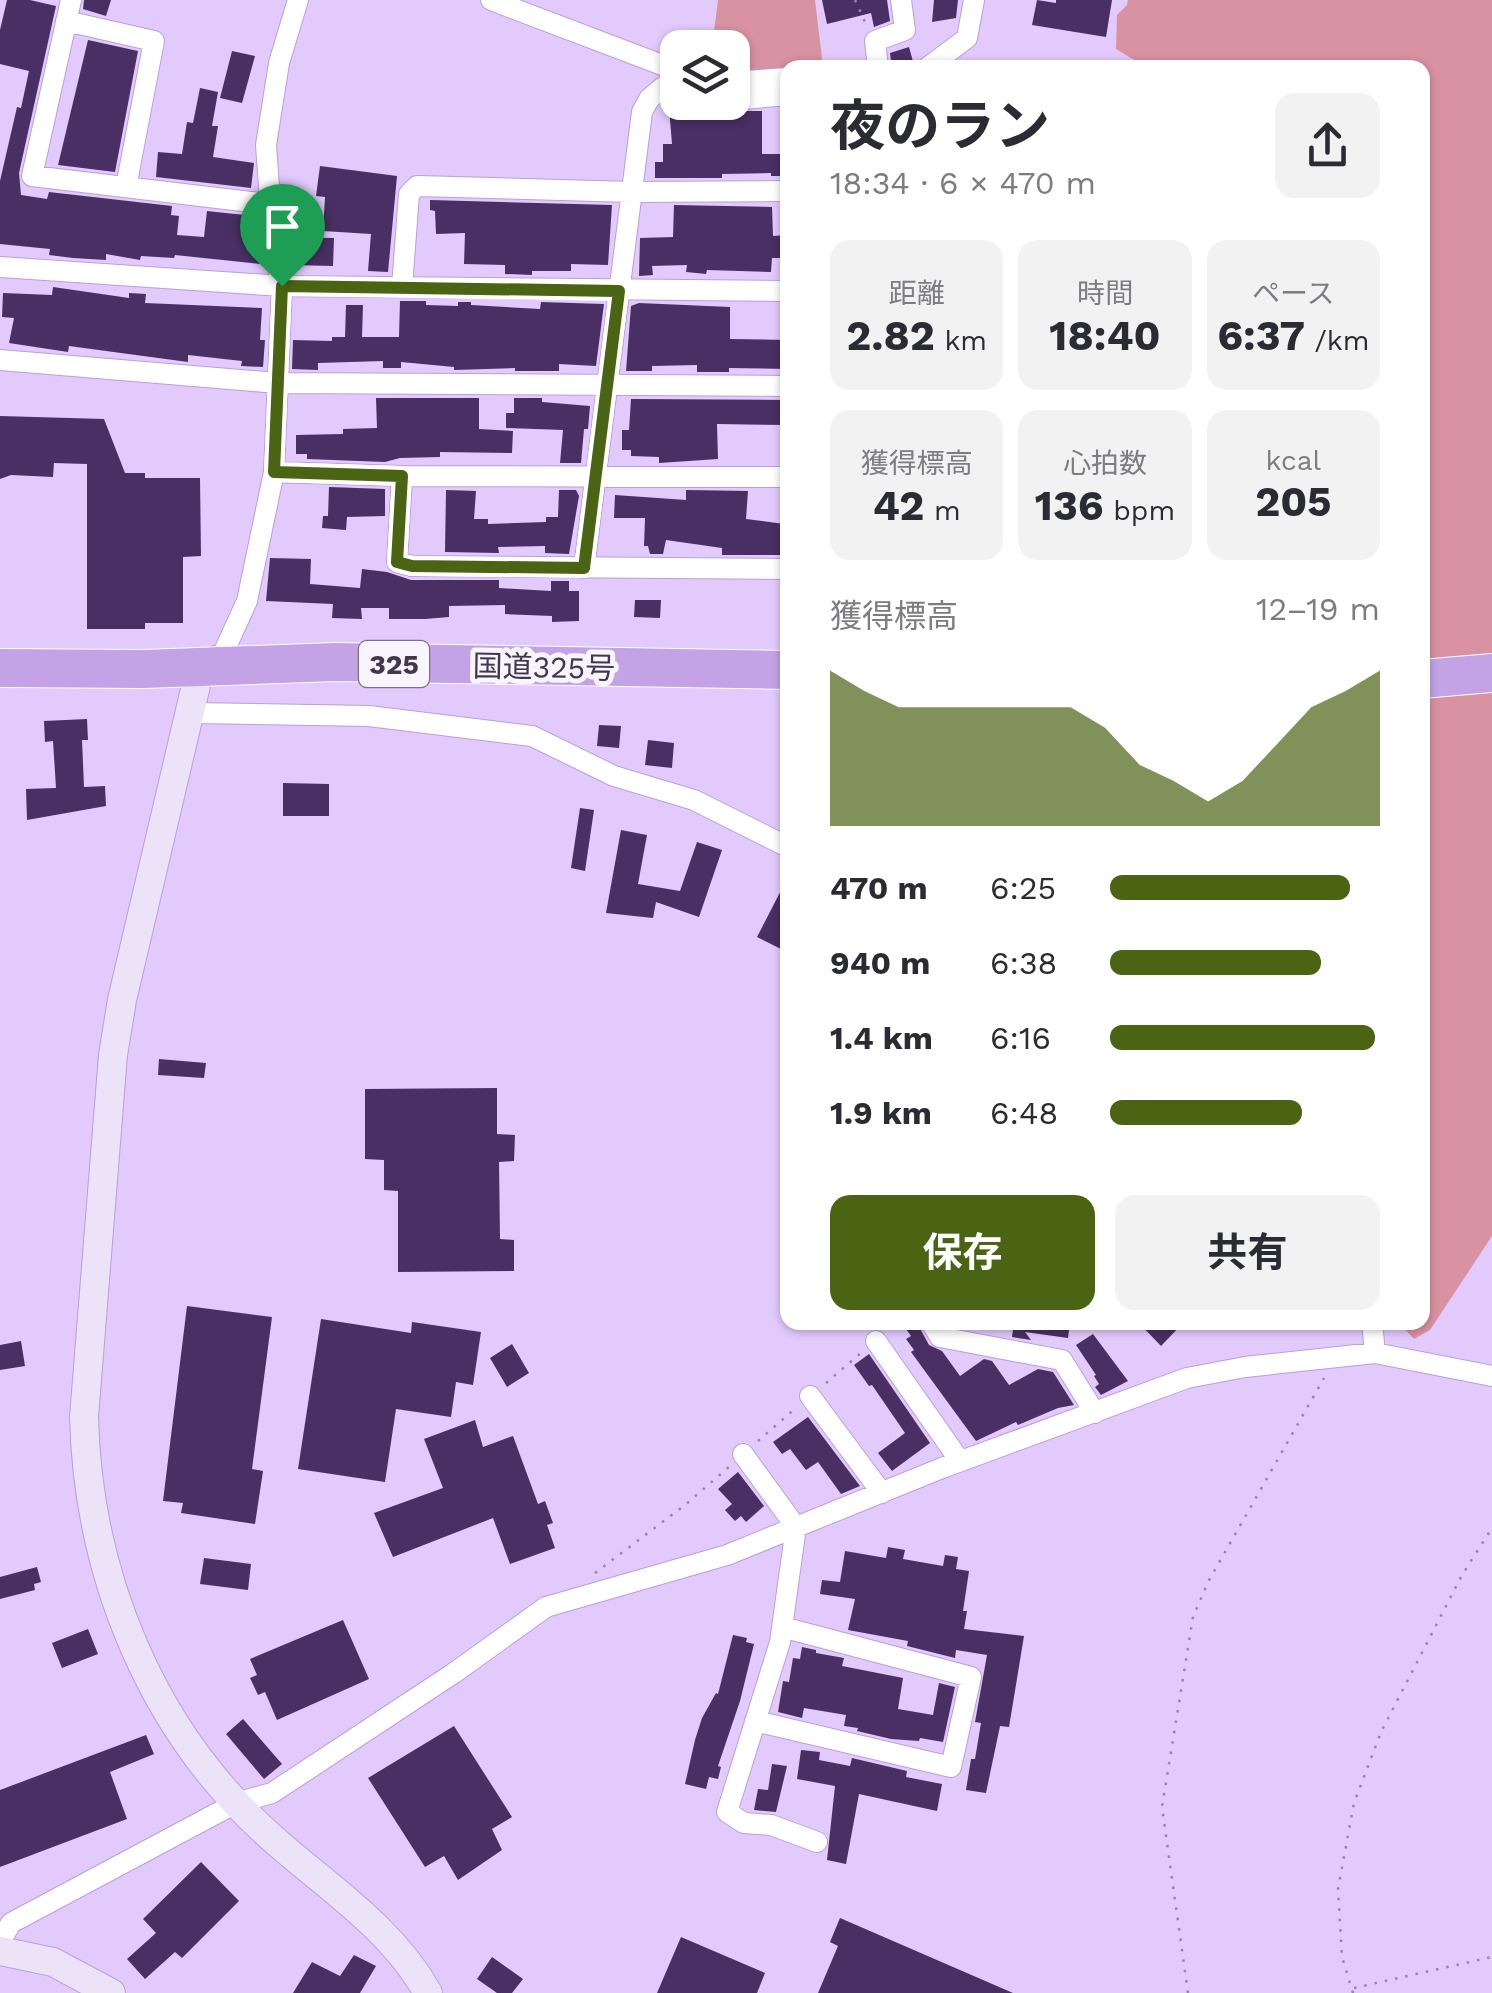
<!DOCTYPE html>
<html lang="ja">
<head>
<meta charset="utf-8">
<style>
  body { margin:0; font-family:"Work Sans","Noto Sans JP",sans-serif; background:#f2f2f3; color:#2b2b33; height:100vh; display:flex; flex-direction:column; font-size:38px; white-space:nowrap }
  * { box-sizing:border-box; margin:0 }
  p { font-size:32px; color:#7c7c81 }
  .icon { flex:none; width:55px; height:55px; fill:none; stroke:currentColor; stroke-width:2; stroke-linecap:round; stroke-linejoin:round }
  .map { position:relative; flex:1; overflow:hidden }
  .drawer { position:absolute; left:780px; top:60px; width:650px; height:1270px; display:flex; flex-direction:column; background:#fff; border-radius:20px; box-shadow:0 2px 8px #0004 }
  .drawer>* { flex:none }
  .tools { position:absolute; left:660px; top:30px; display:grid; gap:20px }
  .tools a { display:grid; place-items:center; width:90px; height:90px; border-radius:20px; background:#fff; box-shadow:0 2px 8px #0004; font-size:50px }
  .pin { position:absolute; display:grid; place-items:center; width:85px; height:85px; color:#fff; margin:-102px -42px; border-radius:50% 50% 50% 0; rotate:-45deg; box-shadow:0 0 10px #0007 }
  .pin .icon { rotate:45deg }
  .round { display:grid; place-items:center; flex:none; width:105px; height:105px; border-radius:20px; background:#f2f2f3 }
  .overview { display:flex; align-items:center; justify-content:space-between; height:170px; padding:0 50px }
  h1 { font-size:55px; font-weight:700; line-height:75px }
  .stats { display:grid; grid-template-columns:repeat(3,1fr); gap:15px; height:170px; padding:10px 50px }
  .stats div { display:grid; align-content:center; border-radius:20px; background:#f2f2f3; text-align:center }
  .stats b { font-size:42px; font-weight:700 }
  .stats small { font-size:28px; font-weight:400 }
  .stats p { font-size:28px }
  .chart { height:280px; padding:20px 50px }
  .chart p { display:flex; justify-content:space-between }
  .chart svg { width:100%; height:180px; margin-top:10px; fill:#4b6413; opacity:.7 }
  .action { display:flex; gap:20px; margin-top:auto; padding:20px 50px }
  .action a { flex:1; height:115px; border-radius:20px; background:#4b6413; color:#fff; font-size:40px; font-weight:700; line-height:115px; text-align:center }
  .action a+a { background:#f2f2f3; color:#2b2b33 }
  ul { padding:0 50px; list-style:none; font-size:32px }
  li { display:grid; grid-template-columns:160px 120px 1fr; align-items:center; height:75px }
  li i { height:25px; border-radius:12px; background:#4b6413 }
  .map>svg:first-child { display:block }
</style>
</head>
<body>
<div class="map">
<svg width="1492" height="1993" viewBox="0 0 1492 1993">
  <rect width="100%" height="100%" fill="#e2cafd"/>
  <path fill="#d992a1" d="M718,0H815L823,67L788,68L787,80L733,76L732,48H712Z
    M1128,0H1492V1236L1430,1330L1414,1339L1399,1323L1422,1322V68L1166,67L1136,61L1116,49L1117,15L1127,5Z"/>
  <path fill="#492f63" d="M7,0H30L56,6L19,173L21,195L47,199L49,192L172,206L171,215L179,216L177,235L204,237L207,211L254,216L251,241L259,242L260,264L175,255L174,258L141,256L140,260L106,254V260L73,258L49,255L50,249L0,244V181L17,107L21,108L29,71L0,64V30Z
    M84,0H111L106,16L83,9Z
    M822,0H887L890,21L874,27L871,13L827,24Z
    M934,0H958L956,18L932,22Z
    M1037,0L1056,3V0H1112L1106,37L1032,25Z
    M88,40L138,51L115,172L58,165Z
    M909,47L914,65L892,68L890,53Z
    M232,51L255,56L242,103L220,98Z
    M200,88L218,92L212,126H218L213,157L254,163L251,188L156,177L158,152L182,154L187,122L193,123Z
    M684,107V111H762V154H788V176H771V173L722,174V178H655V162H663V144H672L669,108Z
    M320,166L397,176L388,272L368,271L371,234L323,231L325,197L316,196Z
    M430,200L612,205L608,265L571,264V271H532V275L505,274V265L464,264L465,233L436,234L435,211L430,210Z
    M674,205L772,207L773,236L788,235V258H772L771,272L707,270L706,274L686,272L687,265L652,266L653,275L639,276L640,238L673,237Z
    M290,237L334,238L333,266L292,265Z
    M53,287L129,298V293L146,294L145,303L262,308L260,340H265L263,367L241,366L242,361L188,355V362L69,346L68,352L9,343L14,318L2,317L3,293L52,295Z
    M400,301H426V305L458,306V302H471V305L540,309L541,302L604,304L596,366L559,364V371H515V368L454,370V367L401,362V368H383V361L318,363V370L292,369L293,340L332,341V337H345L346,305H363L362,337H399Z
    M639,303L730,307V339L788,340V369L729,368V372H697V365L652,366V371H626L631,306Z
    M376,398H479V429L513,431L512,453L440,452V457L400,458L385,462L307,459V454H296V435L343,434V429L377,428Z
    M514,398H542V402L590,406L588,429H584L581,463H560L563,430L506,428V413H514Z
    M631,399L788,400V425L717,424L718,459L659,463V457L631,456V450H622V430H629Z
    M0,416L104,419L125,473H145V478H200L201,556L183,557V623H145V629H87V464L54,463L53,477L11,475L0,479Z
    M329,487L385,489V516L347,517L346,530L322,528L323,516H328Z
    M446,490L476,491L474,519H488V524L546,522V517H558L559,490H576L579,496L569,554L545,553V546L498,547L499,553L445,552Z
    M686,490L748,491L746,519L784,524L780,555H722V548L666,540L663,554H650L648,546H644L645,518H614L615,495L686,500Z
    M270,558L311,559L310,584L360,588L362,569L387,572L411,580H499V588L551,591V581H569V591H579V621L552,622V616L505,614V605L449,606V617L425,619H389V608H361L362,619L332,618L333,604L266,601Z
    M635,600H661L660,618L634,617Z
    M87,719L88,740H82L84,787L105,786L106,806L27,820L26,789L56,788L53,741L45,742L44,721Z
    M599,725L621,726L619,748L597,746Z
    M648,740L674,743L672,768L645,765Z
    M283,783L329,784V816H283Z
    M580,808L594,810L585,871L571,868Z
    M621,830L647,835L638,884L680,891L697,842L722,850L699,917L656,902L653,918L606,913Z
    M788,877V942L783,950L757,937Z
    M159,1059L206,1063L204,1078L158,1075Z
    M497,1088V1134L515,1135L514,1161L499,1162L500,1239L514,1240V1271L398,1272V1191L384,1190V1160L365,1159V1089Z
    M187,1306L272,1317L252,1469L263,1471L255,1524L181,1513L183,1503L163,1501Z
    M321,1319L411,1333L412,1322L481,1332L473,1385L456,1382L451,1417L396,1409L385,1482L298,1469Z
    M901,1322L917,1323L929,1345L942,1351L960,1376L984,1359L992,1361L1009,1385L1038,1369L1053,1372L1074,1405L1058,1408L1018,1425L1016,1422L976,1441L911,1352L914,1350L906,1339L911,1336Z
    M1014,1322H1070L1068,1338L1025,1332L1031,1340L1012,1337Z
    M1138,1322H1184L1161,1346Z
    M1093,1334L1128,1381L1101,1395L1095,1387L1099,1384L1094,1376L1096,1375L1076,1345Z
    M21,1341L25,1366L0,1370V1345Z
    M512,1344L529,1373L507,1387L490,1358Z
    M869,1354L930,1443L892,1471L878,1453L905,1433L872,1385L869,1386L854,1365Z
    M808,1417L860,1486L841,1494L818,1462L806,1470L790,1449L782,1454L773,1442Z
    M475,1420L483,1447L513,1436L538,1504L545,1501L553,1523L547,1525L555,1548L510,1564L493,1518L393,1557L374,1513L443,1488L424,1439Z
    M738,1472L764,1506L746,1522L741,1516L735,1521L725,1510L732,1504L718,1489Z
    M888,1547L905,1550L903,1559L943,1566L945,1555L958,1557L956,1569L969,1571L963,1611H967L964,1629L1024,1636L1009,1727L1000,1726L986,1793L966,1790L971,1759H975L981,1723L975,1722L987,1655L956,1650L955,1658L907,1646L908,1641L848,1630L855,1599L820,1594L822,1580L840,1582L845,1551L886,1558Z
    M204,1558L251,1564L248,1590L200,1584Z
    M37,1567L41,1582L34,1584L35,1590L0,1599V1577Z
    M343,1620L369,1679L277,1720L265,1692L258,1695L250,1678L257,1675L250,1659Z
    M88,1629L98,1654L62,1668L52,1643Z
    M733,1635L747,1638L746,1642L754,1644L740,1701L718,1766L721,1767L718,1779L709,1777L706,1789L685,1784L695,1740L702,1718L716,1693L718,1694Z
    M802,1647L816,1650V1653L844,1658L842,1666L903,1678L898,1709L933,1715L939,1683L955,1687L943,1742L920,1738L919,1741L891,1739L857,1731L858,1728L844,1726L846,1715L804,1708L802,1718L778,1712L783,1681L789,1682L793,1658L800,1659Z
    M243,1719L282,1764L264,1779L226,1734Z
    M454,1726L512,1817L492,1829L502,1850L458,1880L444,1856L425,1867L368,1778Z
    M146,1735L154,1754L110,1772L127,1819L0,1867V1790Z
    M801,1750L820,1752L819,1760L850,1766L852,1758L907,1771L906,1777L942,1784L937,1811L859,1794L846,1864L827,1860L835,1786L797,1779Z
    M772,1764L787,1766L776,1812L754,1810L758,1789L768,1790Z
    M201,1862L239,1901L182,1958L175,1952L145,1979L127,1959L156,1933L143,1919Z
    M840,1918L1013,1993H818L838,1946L830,1942Z
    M681,1937L765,1973L757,1993H657Z
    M354,1955L376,1966L360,1993H293L312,1962L340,1976Z
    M492,1957L523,1979L512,1993H497L477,1979Z"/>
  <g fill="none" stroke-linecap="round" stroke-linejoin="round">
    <defs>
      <path id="street" d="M71,0L32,176L268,204
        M491,0L678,71
        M66,21L154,41L126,187
        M878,68L875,41L905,30L901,0
        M927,68L967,38L974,0
        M732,82L788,78
        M732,100L788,95
        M0,267L282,286L788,291
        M402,287L409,194L417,186L631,192L788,191
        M0,360L277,383L788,386
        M274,472L402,476L397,562L412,566L788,569
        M402,476L788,477
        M584,568L642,112L649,99L662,88L678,93
        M221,658L247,601L274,472L282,286L273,242L266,145L279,63L298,0
        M190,713L369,716L532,736L614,776L694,800L788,847
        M931,1322L940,1337L1062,1360L1095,1413
        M1372,1322L1375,1353
        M876,1341L960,1461
        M810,1396L882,1493
        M743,1454L796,1527L780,1642L727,1812L744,1823L771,1825L817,1842
        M755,1721L951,1767L971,1677L782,1627
        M0,1942L11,1923L236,1803L272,1793L454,1673L546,1607L727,1555L942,1468L1187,1378L1245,1367L1375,1353L1492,1376"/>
      <path id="secondary" d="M216,660L205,665L197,681L122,1000L113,1055L84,1417C88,1576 152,1732 272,1838C327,1887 392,1928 428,1993
        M0,1951L53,1962L111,1993"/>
      <path id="highway" d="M0,668L144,669L334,662L788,670
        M1422,679L1492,673"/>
    </defs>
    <use href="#street" stroke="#bb9edc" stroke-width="22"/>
    <use href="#secondary" stroke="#bb9edc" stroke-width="30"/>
    <use href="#highway" stroke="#fff" stroke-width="40"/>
    <path stroke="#9784ab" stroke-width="2.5" stroke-dasharray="2.5 8" stroke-linecap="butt" d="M855,0L865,22
      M826,1383L862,1352
      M758,1441L797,1407
      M595,1573L685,1505L730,1466
      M1354,1988L1492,1957
      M1188,1993L1162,1807L1193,1617L1208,1582L1324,1378
      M1353,1993L1342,1957L1338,1889L1354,1803L1381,1732L1462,1575L1492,1528"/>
    <use href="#street" stroke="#fff" stroke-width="20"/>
    <use href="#secondary" stroke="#ede3f8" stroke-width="28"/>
    <use href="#highway" stroke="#c3a3e6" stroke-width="38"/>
  </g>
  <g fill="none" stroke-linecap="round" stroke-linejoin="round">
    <defs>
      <path id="route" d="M282,286L619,291L584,568L412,566L397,562L402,476L274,472Z"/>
    </defs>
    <use href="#route" stroke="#fff" stroke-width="20"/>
    <use href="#route" stroke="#4b6413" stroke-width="12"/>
  </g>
  <g text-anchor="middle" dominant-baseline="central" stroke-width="10" stroke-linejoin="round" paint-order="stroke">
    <rect fill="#f8f5fc" stroke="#797084" stroke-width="2.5" x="359" y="641" width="70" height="46" rx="8"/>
    <g font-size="28" font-weight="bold" fill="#433750">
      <text x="394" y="664">325</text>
    </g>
    <g font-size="30" fill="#433750" stroke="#f8f5fc">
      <text transform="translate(544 667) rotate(1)">国道325号</text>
    </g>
  </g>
</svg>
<div class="tools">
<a><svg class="icon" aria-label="layers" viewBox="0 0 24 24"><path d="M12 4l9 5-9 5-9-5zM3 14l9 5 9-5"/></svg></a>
</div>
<div class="pin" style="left:282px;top:286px;background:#1e9e55"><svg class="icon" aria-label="arrive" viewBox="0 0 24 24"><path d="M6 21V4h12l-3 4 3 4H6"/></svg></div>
<section class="drawer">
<div class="overview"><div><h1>夜のラン</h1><p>18:34 · 6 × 470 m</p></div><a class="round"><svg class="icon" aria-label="share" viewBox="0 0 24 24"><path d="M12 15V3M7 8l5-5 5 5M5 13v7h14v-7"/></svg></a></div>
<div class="stats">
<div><p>距離</p><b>2.82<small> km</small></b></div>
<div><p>時間</p><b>18:40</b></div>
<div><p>ペース</p><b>6:37<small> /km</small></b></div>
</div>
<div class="stats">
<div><p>獲得標高</p><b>42<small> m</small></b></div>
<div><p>心拍数</p><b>136<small> bpm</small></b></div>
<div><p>kcal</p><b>205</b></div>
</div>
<div class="chart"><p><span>獲得標高</span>12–19 m</p>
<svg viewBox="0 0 160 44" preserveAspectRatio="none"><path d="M0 44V6L10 11L20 15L30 15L40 15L50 15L60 15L70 15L80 20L90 29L100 33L110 38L120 33L130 24L140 15L150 11L160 6V44z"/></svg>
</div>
<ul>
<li><b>470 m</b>6:25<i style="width:89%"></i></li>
<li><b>940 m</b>6:38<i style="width:78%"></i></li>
<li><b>1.4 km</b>6:16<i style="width:98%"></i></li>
<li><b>1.9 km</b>6:48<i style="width:71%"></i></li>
</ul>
<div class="action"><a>保存</a><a>共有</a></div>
</section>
</div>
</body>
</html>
